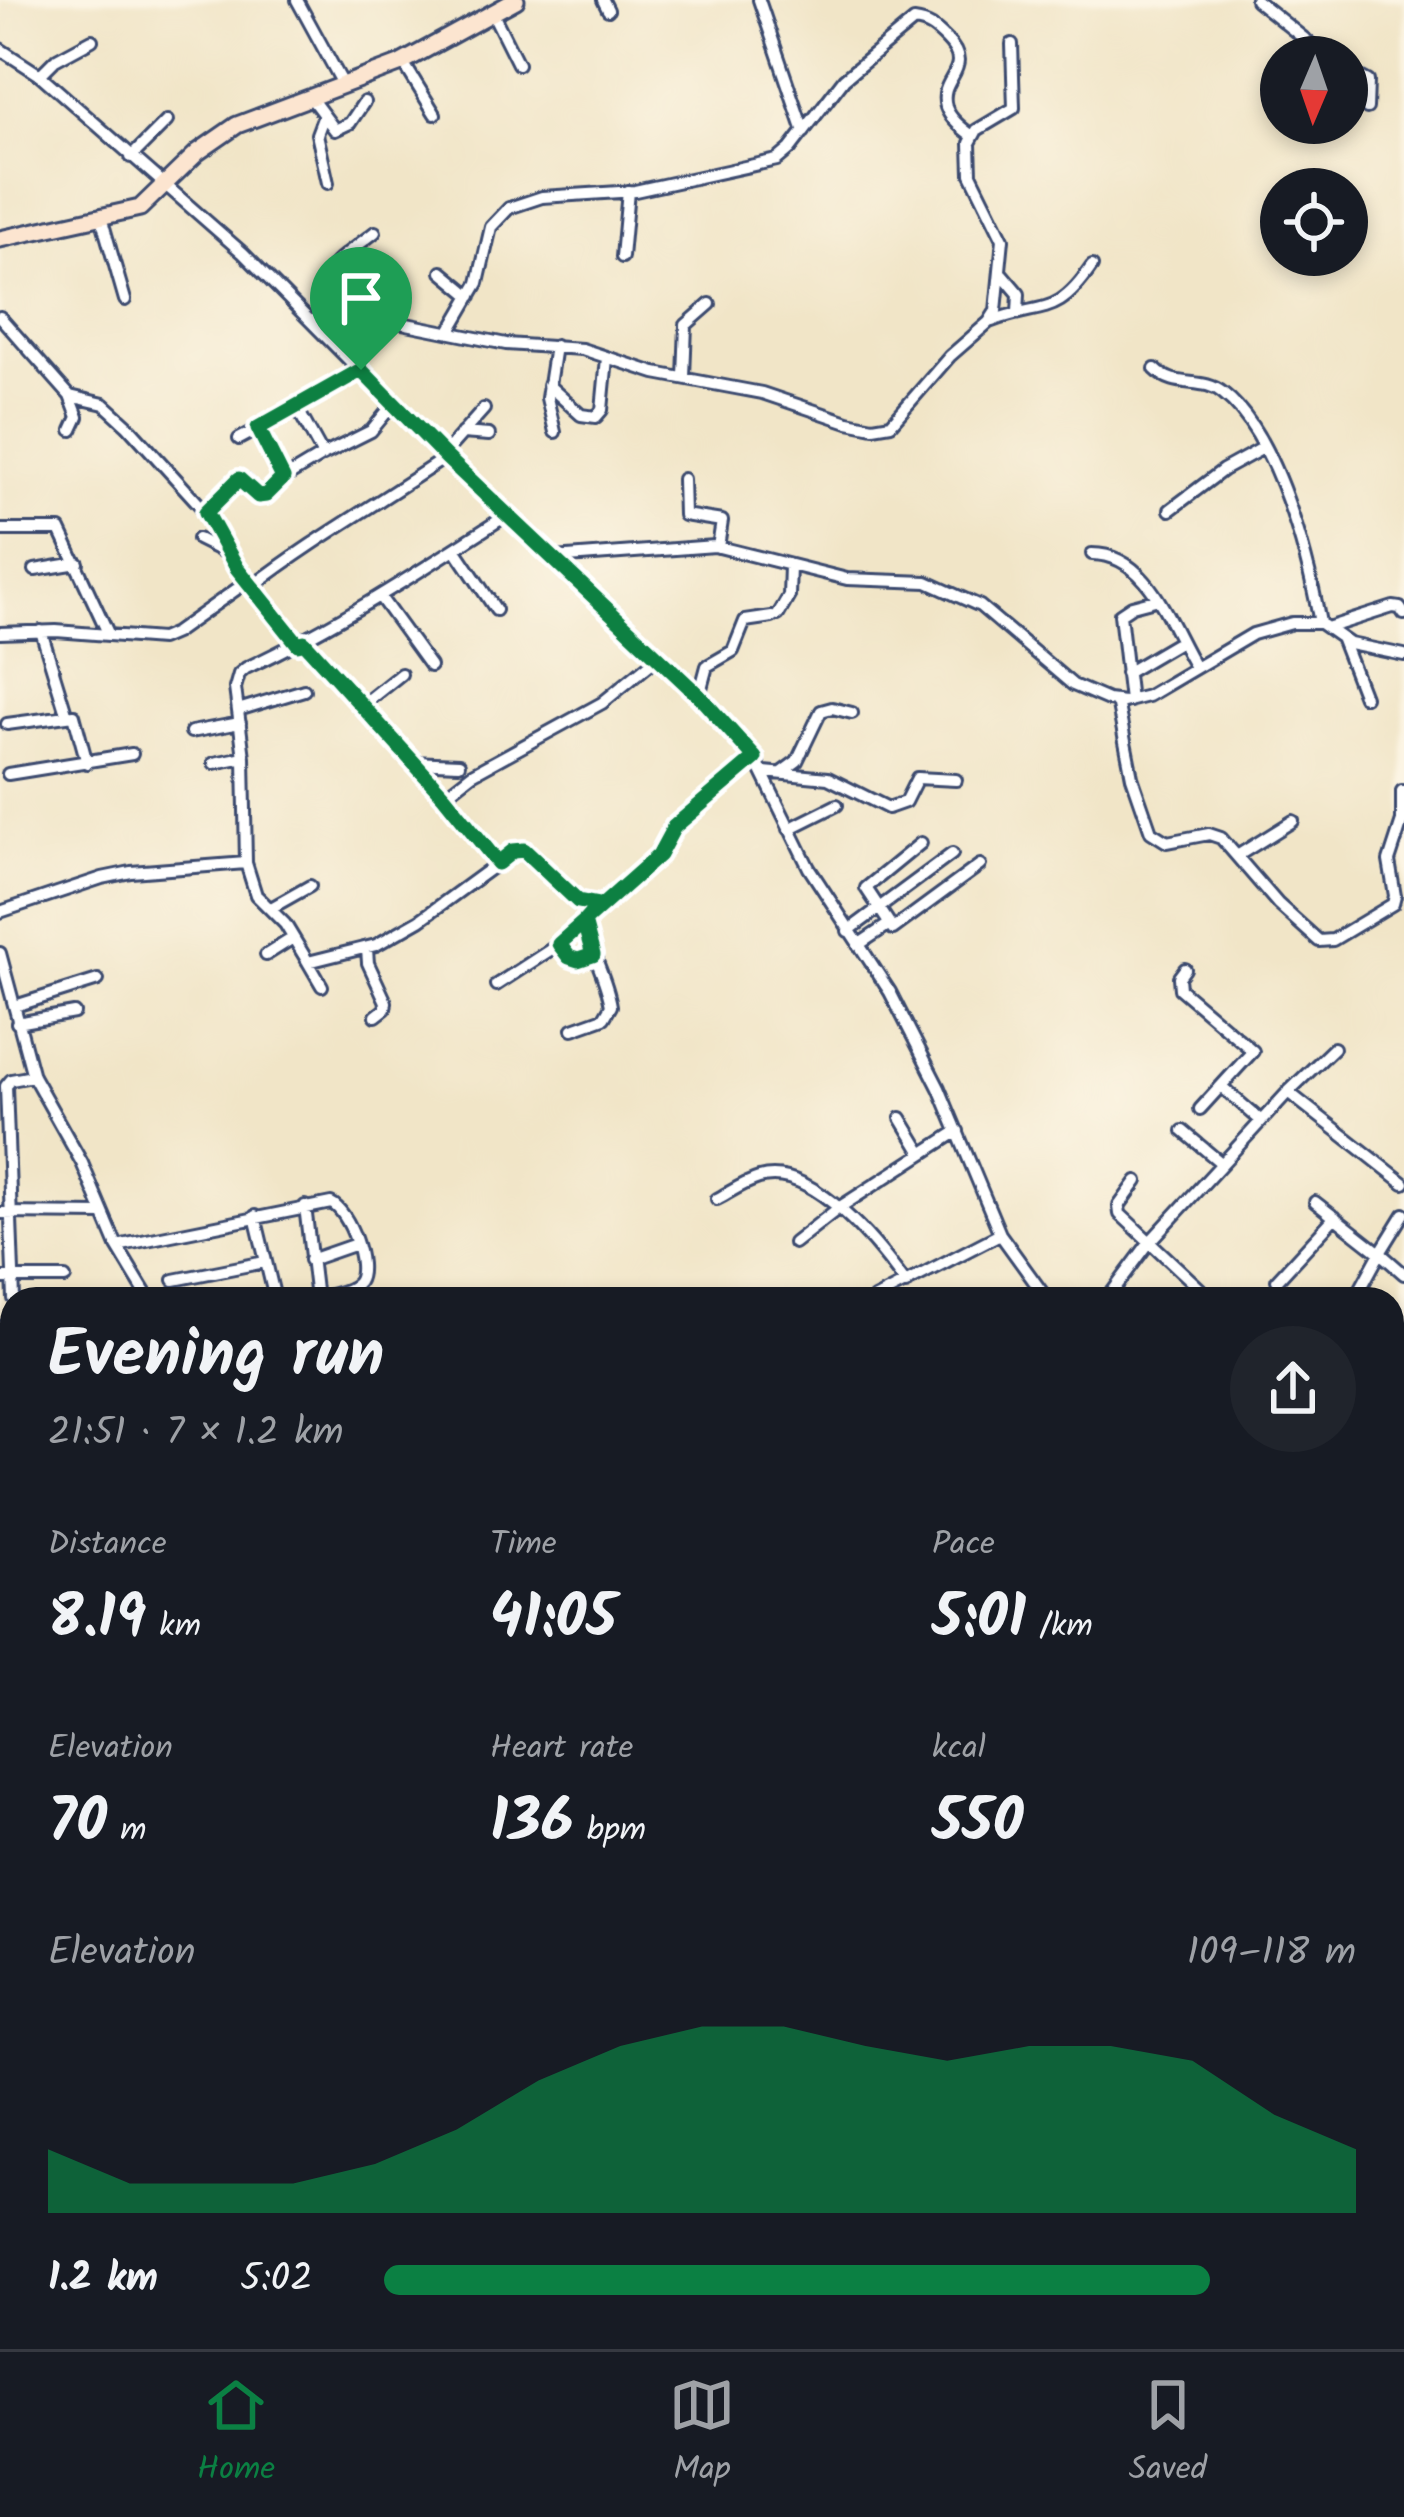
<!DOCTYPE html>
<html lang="en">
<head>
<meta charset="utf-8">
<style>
  body { margin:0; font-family:Kalam,sans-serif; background:#20242c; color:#f1f3f6; height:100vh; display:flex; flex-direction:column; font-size:45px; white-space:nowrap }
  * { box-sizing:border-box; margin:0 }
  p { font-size:39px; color:#9ea1a6 }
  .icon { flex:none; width:66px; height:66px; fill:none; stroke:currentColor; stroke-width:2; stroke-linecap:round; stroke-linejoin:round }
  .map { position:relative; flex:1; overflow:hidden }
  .drawer { position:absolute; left:0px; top:1287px; width:1404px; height:1062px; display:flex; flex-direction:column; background:#171b24; border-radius:36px 36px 0 0; box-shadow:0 6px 18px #0003 }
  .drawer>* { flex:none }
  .needle { width:78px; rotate:182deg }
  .controls { position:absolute; left:1260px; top:36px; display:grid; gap:24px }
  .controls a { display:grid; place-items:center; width:108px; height:108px; border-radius:50%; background:#171b24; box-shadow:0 6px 18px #0003; font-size:60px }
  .pin { position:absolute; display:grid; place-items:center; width:102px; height:102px; color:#fff; margin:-123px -51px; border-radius:50% 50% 50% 0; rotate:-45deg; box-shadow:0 0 12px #0007 }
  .pin .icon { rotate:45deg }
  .round { display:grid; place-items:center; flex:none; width:126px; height:126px; border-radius:63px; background:#20242c }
  .head { display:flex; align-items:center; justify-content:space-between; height:204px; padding:0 48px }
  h1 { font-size:66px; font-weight:700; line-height:90px }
  .stats { display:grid; grid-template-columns:repeat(3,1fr); gap:18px; height:204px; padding:12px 48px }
  .stats div { display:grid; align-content:center }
  .stats b { font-size:60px; font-weight:700 }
  .stats small { font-size:33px; font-weight:400 }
  .stats p { font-size:33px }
  .chart { height:336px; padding:24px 48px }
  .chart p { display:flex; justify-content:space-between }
  .chart svg { width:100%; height:216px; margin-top:12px; fill:#0b8043; opacity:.7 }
  ul { padding:0 48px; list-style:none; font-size:39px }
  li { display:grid; grid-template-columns:192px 144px 1fr; align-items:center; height:90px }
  li i { height:30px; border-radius:15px; background:#0b8043 }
  .menu { display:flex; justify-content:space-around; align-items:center; height:168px; border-top:3px solid #363941; background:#171b24; font-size:33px; color:#9ea1a6 }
  .menu a { display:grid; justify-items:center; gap:6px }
  .menu .current { color:#0b8043 }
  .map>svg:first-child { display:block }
</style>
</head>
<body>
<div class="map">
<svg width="1404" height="2349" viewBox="0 0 1404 2349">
  <rect width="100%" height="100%" fill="#fcf5e5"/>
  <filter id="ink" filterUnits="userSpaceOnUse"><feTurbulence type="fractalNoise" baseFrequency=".00833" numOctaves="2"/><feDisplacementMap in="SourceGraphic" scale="24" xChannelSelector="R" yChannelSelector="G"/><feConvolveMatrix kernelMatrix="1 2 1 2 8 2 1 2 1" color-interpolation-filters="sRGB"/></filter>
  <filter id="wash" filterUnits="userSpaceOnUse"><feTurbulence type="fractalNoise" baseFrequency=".004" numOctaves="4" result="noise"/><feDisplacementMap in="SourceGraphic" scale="48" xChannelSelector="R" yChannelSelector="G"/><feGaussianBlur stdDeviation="2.7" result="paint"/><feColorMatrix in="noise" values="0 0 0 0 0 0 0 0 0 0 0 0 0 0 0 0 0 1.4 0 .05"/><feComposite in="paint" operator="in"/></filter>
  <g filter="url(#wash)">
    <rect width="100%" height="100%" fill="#f1e5c7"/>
  </g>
  <g filter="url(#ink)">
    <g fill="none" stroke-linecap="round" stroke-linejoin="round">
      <defs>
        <path id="street" d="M297,0L344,86
          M603,0L608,10
          M759,0L804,132
          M1256,0L1327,57
          M493,14L518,64
          M0,49L40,75L243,253L443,455L699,696L755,758L809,868L890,992L939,1088L1000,1234L1047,1299
          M403,62L435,114
          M1347,70L1368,81L1367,108
          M40,75L55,60L92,40
          M311,98L335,130L350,123L364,102
          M323,118L317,134L328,183
          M131,157L167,121
          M101,217L125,300
          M622,257L628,191
          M442,272L471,296
          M1002,274L1019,294L1018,313
          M322,316C321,263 336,263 375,232
          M0,317L70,396L78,417L72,430
          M311,321L322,316L362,315L506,344L582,349L655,373L762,393L848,422L873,427L891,424L950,356L989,322L996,311L1003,239L971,174L970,143L977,130L1014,108L1012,44
          M992,321C1043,302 1056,319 1092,266
          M450,331L478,283L491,227L509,208L542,197L635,191L777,160L790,149L844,79L914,21C929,23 935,28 946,39C977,70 937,77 946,107C950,119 962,128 971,135
          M1155,369C1176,390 1202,376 1223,393C1277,435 1308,558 1320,623
          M361,370L297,408L323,455L371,431L394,403
          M684,377L686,325L710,304
          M548,385L581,415L596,417L602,410L607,358
          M70,396L104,404L127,425L206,512L237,568L298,643
          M258,428L283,479
          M555,432L547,398L555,346
          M462,433L489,435
          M239,439L297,408
          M443,455L484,409
          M683,479L684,515L722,521L718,547
          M1170,510L1223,470L1263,448
          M206,512L234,481L245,480L258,496H263L283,479L323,455
          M0,530H60L108,633
          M198,539L224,552
          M455,549L496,610
          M1092,554C1149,554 1170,626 1195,667
          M554,558L715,546L847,579L927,582L980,606L1073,685L1108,700L1124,702L1148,696L1253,634L1292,623H1320L1350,644L1404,655
          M35,570L78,563
          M253,586C314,539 382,501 446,457
          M380,597L430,666
          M778,615L789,596L790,566
          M1327,628L1393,607L1400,608L1404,614
          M41,631L67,716
          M0,633L56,631L161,639L175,633L248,581
          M1342,640L1364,697
          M304,642L444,796L498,863L513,851L523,850L583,905H599L635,878L659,855L674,827L755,758
          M1126,673L1179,642
          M699,696L707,666L733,651L745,621L772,617
          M1117,701L1132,777L1151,832L1167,842L1209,834L1221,838L1278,904L1319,941L1333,940L1393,904L1395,896L1389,861L1402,821V791
          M1130,701L1120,614L1132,606L1155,600
          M361,706L401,674
          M238,710L304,690
          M7,724L74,715L87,763
          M191,732L240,723
          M412,762L459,764
          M214,763L244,757
          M764,772L828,778L888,808L905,802L917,778L956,780
          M782,772L797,761L821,711L832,708L852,713
          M8,774L132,754
          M444,796L472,774L602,703L656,659
          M789,829L837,805
          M921,843L866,888L893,929L980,865
          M1237,856L1293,821
          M498,863L420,920L376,945L308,962L285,924L256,895L246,863L244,757L235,688L239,674L246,668C338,625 422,570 507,515
          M271,908L310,886
          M0,912L102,878L131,872L246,863
          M848,931L952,854
          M559,944C567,959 579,963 593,955
          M858,945L888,925
          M367,949L368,963L386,1002L385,1009L376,1016
          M0,953L33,1076L82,1163L117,1246L149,1299
          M266,955L293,938
          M308,962L322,986
          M1185,969L1179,977L1180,989L1253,1051L1200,1109
          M496,985L567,939L599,905
          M15,1006L98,980
          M17,1023L74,1013
          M573,1029L604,1018L611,1006C606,975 590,952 584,922
          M1222,1087L1259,1119
          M1288,1092L1334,1048
          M901,1118L922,1153
          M1183,1131L1221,1163
          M1137,1181L1119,1206L1120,1214L1211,1299
          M717,1199C730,1192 745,1182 759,1178C812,1162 879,1246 906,1284
          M1315,1202L1380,1253L1355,1299
          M305,1206L316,1299
          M0,1213L103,1214
          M1404,1214L1380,1253L1404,1274
          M255,1216L275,1299
          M794,1243L840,1207L958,1131
          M117,1246L331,1203C349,1211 369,1265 358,1282C350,1293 325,1296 312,1299
          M310,1260L356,1244
          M0,1278H65
          M174,1280L265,1262
          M1277,1280L1335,1217
          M14,1299L6,1086L11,1080L33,1076
          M874,1299L1000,1234
          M1107,1299L1148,1244L1288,1092L1404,1183
          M0,1327L12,1326
          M1392,1347L1398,1339
          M1392,1359L1400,1366
          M0,1379H12
          M0,1430H12
          M1402,1462L1404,1463
          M1392,1533L1404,1524
          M0,1540L12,1558
          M0,1575L12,1565
          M1392,1623L1404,1637
          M0,1625L12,1640
          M0,1754L12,1746
          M1392,1865L1404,1862
          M1392,1929L1404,1919
          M0,1972L12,2000
          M4,2031L2,2018L12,2005
          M1392,2043L1397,2049L1404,2047
          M1392,2106L1404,2097
          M1392,2163L1404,2150
          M0,2207L12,2230
          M0,2249L12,2245
          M1392,2276L1404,2259
          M0,2321L12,2317
          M26,2337V2349
          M270,2337L273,2349
          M910,2337L958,2349
          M1279,2337L1292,2349
          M1320,2337L1333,2349
          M981,2349L986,2337
          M1046,2349L1052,2337
          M1347,2349L1354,2337"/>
        <path id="secondary" d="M0,239L140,208L198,152L237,125L399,64L516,0"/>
      </defs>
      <use href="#street" stroke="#3b4a6e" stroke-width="16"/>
      <use href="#secondary" stroke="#3b4a6e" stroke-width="21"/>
      <use href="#street" stroke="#fff" stroke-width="10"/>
      <use href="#secondary" stroke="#fce5d0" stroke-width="15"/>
    </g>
  </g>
  <g fill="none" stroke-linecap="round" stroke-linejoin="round" filter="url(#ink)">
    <defs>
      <path id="route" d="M361,370L258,428L283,478L266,495L258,496L239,479L206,512L237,568L298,644L304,642L444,796L498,863L513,851L524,850L578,901L599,905L584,922L593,955L578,960L569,957L559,944L659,855L674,827L755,758L699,696L446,457L361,370"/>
    </defs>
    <use href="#route" stroke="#fff" stroke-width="24"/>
    <use href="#route" stroke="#0b8043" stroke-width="15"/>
  </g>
</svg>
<div class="controls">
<a><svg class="needle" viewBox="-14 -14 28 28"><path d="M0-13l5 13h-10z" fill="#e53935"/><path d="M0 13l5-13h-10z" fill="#9ea1a6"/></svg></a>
<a><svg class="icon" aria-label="locate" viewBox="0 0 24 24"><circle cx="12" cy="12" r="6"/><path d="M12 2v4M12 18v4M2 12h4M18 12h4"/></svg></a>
</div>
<div class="pin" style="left:361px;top:370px;background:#1e9e55"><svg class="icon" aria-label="arrive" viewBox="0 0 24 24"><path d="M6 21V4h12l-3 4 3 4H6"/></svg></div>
<section class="drawer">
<div class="head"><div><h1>Evening run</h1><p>21:51 · 7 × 1.2 km</p></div><a class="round"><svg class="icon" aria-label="share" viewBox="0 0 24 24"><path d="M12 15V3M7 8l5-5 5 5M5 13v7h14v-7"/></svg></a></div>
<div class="stats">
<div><p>Distance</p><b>8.19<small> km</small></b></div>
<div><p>Time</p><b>41:05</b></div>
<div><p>Pace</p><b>5:01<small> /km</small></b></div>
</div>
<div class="stats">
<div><p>Elevation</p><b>70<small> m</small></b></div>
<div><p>Heart rate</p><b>136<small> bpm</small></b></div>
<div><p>kcal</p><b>550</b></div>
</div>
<div class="chart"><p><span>Elevation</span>109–118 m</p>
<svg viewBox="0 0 160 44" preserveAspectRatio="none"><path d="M0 44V31L10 38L20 38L30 38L40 34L50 27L60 17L70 10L80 6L90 6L100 10L110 13L120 10L130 10L140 13L150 24L160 31V44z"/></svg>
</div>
<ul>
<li><b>1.2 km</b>5:02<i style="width:85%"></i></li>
</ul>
</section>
</div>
<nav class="menu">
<a class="current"><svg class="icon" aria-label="home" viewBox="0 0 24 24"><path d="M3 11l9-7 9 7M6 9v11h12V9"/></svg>Home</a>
<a><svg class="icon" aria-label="map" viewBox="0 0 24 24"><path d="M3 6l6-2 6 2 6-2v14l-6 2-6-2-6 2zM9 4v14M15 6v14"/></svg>Map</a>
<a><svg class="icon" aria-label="saved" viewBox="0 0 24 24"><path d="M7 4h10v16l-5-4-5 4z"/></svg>Saved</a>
</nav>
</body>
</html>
